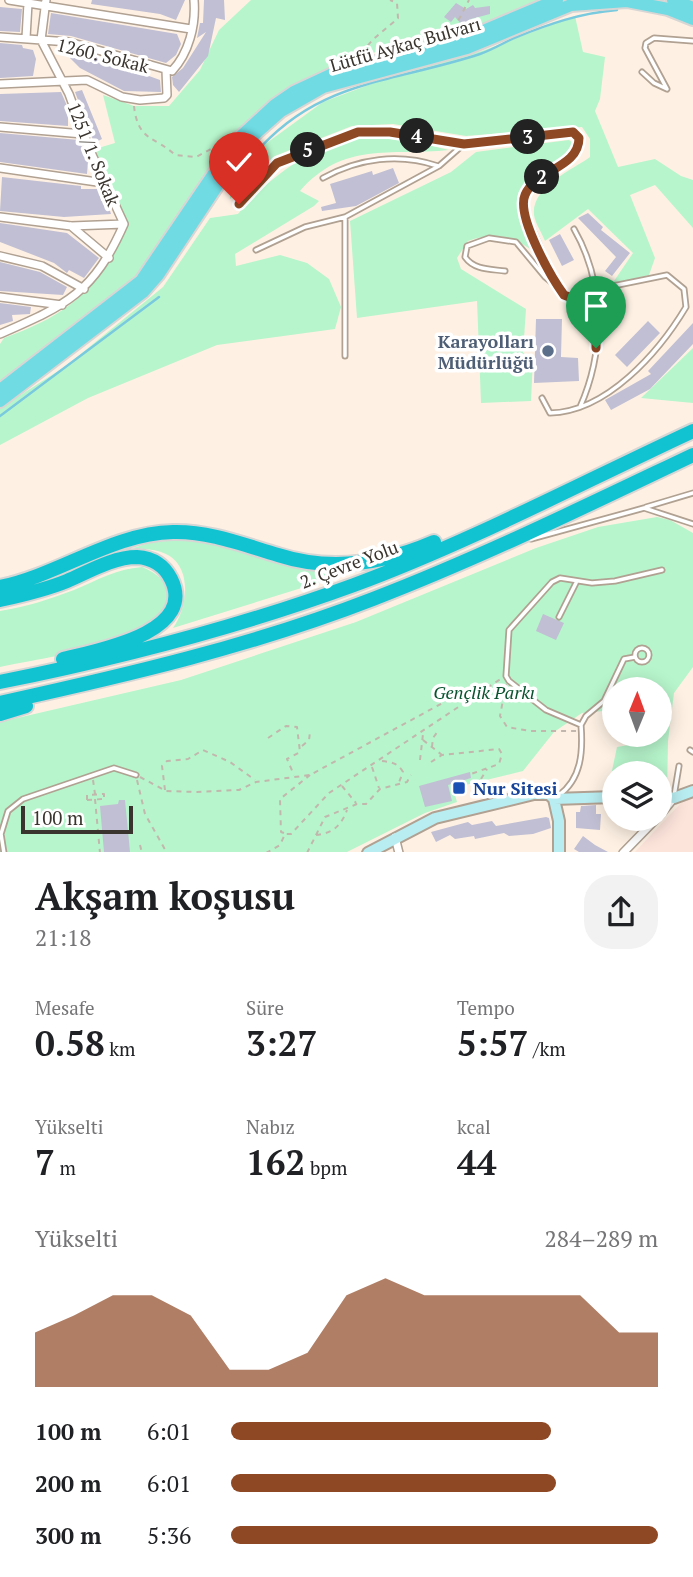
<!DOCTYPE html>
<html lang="tr">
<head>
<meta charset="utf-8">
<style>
  body { margin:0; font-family:"PT Serif",serif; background:#f2f2f2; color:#202124; height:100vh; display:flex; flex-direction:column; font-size:26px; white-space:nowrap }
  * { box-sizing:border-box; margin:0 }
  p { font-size:23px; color:#757577 }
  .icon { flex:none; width:38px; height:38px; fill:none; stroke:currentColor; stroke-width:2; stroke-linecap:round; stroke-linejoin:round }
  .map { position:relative; height:852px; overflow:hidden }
  .sheet { display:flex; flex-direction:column; background:#fff; flex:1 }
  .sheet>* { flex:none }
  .needle { width:46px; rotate:1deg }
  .controls { position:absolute; left:602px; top:677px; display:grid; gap:14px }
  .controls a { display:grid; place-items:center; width:70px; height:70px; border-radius:50%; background:#fff; box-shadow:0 4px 18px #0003; font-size:35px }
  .scale { position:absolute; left:21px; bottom:18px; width:112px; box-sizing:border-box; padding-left:7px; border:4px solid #3a342e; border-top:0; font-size:19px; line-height:24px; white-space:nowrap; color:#3a342e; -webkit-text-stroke:5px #fff; paint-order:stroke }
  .pin { position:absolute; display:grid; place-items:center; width:60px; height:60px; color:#fff; margin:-72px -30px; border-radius:50% 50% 50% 0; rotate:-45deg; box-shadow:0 0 7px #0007 }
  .pin .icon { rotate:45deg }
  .km { position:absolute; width:35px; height:35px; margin:-18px; border-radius:50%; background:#222; color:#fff; font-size:19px; line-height:35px; text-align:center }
  .round { display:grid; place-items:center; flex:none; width:74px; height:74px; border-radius:28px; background:#f2f2f2 }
  .overview { display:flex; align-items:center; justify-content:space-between; height:119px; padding:0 35px }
  h1 { font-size:38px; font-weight:700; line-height:52px }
  .metrics { display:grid; grid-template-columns:repeat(3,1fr); gap:10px; height:119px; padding:7px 35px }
  .metrics div { display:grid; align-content:center }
  .metrics b { font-size:35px; font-weight:700 }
  .metrics small { font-size:19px; font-weight:400 }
  .metrics p { font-size:19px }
  .chart { height:196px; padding:14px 35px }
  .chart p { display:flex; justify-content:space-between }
  .chart svg { width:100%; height:126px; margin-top:7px; fill:#8f4824; opacity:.7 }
  ul { padding:0 35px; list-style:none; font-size:23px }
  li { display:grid; grid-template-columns:112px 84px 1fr; align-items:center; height:52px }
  li i { height:18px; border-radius:9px; background:#8f4824 }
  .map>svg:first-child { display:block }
</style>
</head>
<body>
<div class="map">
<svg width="693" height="853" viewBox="0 0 693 853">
  <rect width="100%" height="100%" fill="#fef1e4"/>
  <path fill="#fce4db" d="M693,798V852H635L682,802Z"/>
  <path fill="#b7f5cc" d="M251,0H544L460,35L362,55L298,83L258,113L227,143L134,279L0,382V344L4,338C71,314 100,288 127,223L95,149L115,143L103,95L134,106H169L200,70L219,30Z
    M575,16L583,52L605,57L600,99L595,111L618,167L655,159L681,176L693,180V228L655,185L630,195L655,258L649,275L612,284L633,253L588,209L545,241C542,233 535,223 534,215C531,187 572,170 590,157V139L582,127L466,136L393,124L352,126L311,142L309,138L293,143L295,148L275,156L230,199V189L257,150L323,102L403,72L482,51Z
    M370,137L411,141L449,150C389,156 344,141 300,191L319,201L314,206L235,254L236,266L280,255L307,263L329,279L341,307L335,329L217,345L88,398L0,445V408L66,366L163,287L210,218L238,214C268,177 321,138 370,137Z
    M569,140L573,143C573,182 490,156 534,252C513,235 493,232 468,241L457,258L461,269L526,309L523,353L533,358L531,401L481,403L477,301L357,318L350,221L451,172L476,152Z
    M693,348V403L641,398Z
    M657,517L670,520L693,533V667L674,693L668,741L667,792L660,791V774H614V786L609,785L617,747L635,744V735H660V690H614V710L582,713L554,732L523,771L453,788L457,802L425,813L347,852L0,853V722L181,680L356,622L536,548L598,527Z
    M181,540C236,544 286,568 340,576L173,628C189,606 193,562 161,552C152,549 142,549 133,548L152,542Z
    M142,567C161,575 166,582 169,602C143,645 48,657 0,667V611C26,607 50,599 74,590C98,580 116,569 142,567Z"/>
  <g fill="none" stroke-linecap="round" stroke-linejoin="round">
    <path stroke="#79cade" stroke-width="2.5" d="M247,163C313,79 389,84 480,54C492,50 503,43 514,38C549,24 580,13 617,10
      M0,416L159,297"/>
  </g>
  <path fill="#c1bfd3" d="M92,0H185L176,20L160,14L91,4Z
    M204,0H224L225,20L216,18L208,56L179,92L173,85L172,77L183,68L206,32L197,38L200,23H203Z
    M456,3L466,9L473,5L475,8L490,6V14L471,19L463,26L455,17L451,22L444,17Z
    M0,7L22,9L20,32L0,31Z
    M51,13L177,34L181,44L176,55L166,63L71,36L48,34Z
    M0,43L22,45L23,48L33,50L36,59L33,76L0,78Z
    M71,51L139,68L138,72L160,80L161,92L124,91L80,68L70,58Z
    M82,90L102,139L94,143L75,92Z
    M61,92L68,108V126L0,121V94Z
    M0,133L79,140L88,161L87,174L0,162Z
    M393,168L399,183L356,206L322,211L321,207L336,203L330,184L372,171L373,175Z
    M2,177L81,186V189H100L101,201H107L111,214L64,217L0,211Z
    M588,213L603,227L601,230L630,253L612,276L605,271L616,257L578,218Z
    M0,223L67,233L99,258L84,278L69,270L67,273L54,263L0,242Z
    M560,234L574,260L562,266L549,240Z
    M0,262L40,272L67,287L63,295L0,291Z
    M0,303L31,307L30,314L12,315L13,321L0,325Z
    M536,319H562L561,357L578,358L579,381L534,383Z
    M648,321L660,333L627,367L615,355Z
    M693,323V344L650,389L611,410L605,400L651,374L648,371Z
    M543,614L564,623L556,640L536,631Z
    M470,772L471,778L448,785L452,801L425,807L419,786Z
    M119,800H125L130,852H104L100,806L118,804Z
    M596,805V814H601L600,830L576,828V812H580L581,806Z
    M546,817L549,818L551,828L533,834L509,836L504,833L475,839L474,836L455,839L450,835L436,842L431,832L468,822L472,825L492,821L496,826Z
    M583,836L595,845L608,852H579L574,849Z"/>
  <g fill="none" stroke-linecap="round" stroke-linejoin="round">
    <defs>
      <path id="lane" d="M642,72L654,83L667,89L645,48L646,43L654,38L693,41
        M323,178C359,158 399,153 438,166
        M239,204L277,164L358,132H390L464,144L573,132L579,138C579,170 527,170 523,207L557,286L564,295L577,300L608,287L667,275L684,289L686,307C659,352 607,412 550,413L542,398
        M574,229C605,283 605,351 580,407
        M256,250L305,227L345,217
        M505,271C490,269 474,270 465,257L467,246L489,238L516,242L545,277L555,285
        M345,356V217L439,166L464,144
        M646,507L693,493
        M531,539L644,508L693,524
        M559,617L576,583
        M635 655a7 7 0 1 1 14 0a7 7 0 1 1-14 0Z
        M581,725L546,710L509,681L506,676L509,630L552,582L560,578L592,583L615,581L662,570
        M690,750L693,752
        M558,796C582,779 583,751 581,725L586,716L604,701L624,659L635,657
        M674,796L679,766
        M4,853L1,834L8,811L23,799L114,768L136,775"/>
      <path id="street" d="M9,0L191,29
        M0,37L69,42L172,71C189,53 196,25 194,0
        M26,38L28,3
        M0,84L87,80L122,97L140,100L164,98L167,95L166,70
        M0,127L83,134
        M0,168L104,183
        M0,217L71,226L124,224
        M71,226L109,258
        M0,256L42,266L84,289
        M0,297L62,305
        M0,334C66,305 93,294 124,224L88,146L69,94L41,40L46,0
        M660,815L674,798
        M395,837L399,853
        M623,853L656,819"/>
      <path id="secondary" d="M660,796L674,798L693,791
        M554,799L559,821V853
        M368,853L435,818L534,794H549L554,799L614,797"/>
      <path id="primary" d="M673,0L693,8
        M0,390L141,281L236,141L275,105L294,92L337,72L462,40L557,0
        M0,401L143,292L158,275L235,159L255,134L281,111L323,87L467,48L571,5L627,1L668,9L693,19"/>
      <path id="highway" d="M0,587C59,575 113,533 173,532C209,531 244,545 278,555C331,572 383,564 434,542
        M0,600C23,595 45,590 67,581C88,572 113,557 137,557C152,558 164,565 171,579C198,633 95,651 63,659
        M0,682C120,658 239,627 354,585C470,542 581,483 693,431
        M0,703C127,675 252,646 373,599C482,557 588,505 693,455
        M0,714L26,706"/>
    </defs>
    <use href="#lane" stroke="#b0a192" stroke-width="7"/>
    <use href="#street" stroke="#b0a192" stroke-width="10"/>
    <use href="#secondary" stroke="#b0a192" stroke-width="14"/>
    <use href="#primary" stroke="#d8d6d5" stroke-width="16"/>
    <use href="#highway" stroke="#d8d6d5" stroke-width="18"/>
    <path stroke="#c2b7ac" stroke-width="2" stroke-dasharray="5 5" stroke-linecap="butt" d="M457,30V23L469,0
      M363,54C368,40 387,29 398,18L397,3L390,0
      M134,106C138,142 155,136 175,155L196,157L224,142
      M506,684L500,716L507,727L530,731H577
      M268,738L286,726L297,727L300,752L287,759L294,775
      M423,740L442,755
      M302,746L309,740L310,732
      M432,747L433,738L438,731
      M420,760L423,734
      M382,761C391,762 398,763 403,772L398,785
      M431,762L442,755L499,749L502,754L499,764L471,774
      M372,767L379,788
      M140,777L166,791L197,792L239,790L256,782L310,775L450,699L461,701L470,698
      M481,779L487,769
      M93,780L95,794
      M137,780L145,814L167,853
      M342,786L356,803
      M165,790L162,766L167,761L188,759L203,750L230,762L255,780
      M95,799L100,853
      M87,800V795L104,794V799
      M87,800L103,799
      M284,833L281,832L280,799L310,775
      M316,835C333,833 341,826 347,810
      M140,845L142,853
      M266,853L280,845L285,834H291L329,793L502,678
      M307,853L325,817L357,804H366L380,789L407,782L411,775"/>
    <use href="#lane" stroke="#fff" stroke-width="3.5"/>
    <use href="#street" stroke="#fff" stroke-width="7"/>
    <use href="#secondary" stroke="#b8edf1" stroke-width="10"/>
    <use href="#primary" stroke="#70dbe3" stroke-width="12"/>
    <use href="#highway" stroke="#11c3d0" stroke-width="14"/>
  </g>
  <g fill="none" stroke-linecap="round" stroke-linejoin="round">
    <defs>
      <path id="route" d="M239,204L277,163L358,132H390L464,144L573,132L579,138C579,168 535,170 525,195C516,216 551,277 564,295L577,300L596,293V348"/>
    </defs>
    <use href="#route" stroke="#fff" stroke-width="14"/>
    <use href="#route" stroke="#8f4824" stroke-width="9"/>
  </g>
  <circle fill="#5c6f8a" stroke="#fff" stroke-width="2.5" cx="548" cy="351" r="7"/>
  <rect fill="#1a4fb4" stroke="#fff" stroke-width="2.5" x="452" y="781" width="14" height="14" rx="3.5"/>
  <g text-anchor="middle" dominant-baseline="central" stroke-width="7" stroke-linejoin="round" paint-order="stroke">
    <g font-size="18" fill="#3a342e" stroke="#fff">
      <text transform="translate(405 44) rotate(-16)">Lütfü Aykaç Bulvarı</text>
      <text transform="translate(103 55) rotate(14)">1260. Sokak</text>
      <text transform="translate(94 154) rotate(68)">1251/1. Sokak</text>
      <text transform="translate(349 564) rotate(-21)">2. Çevre Yolu</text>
    </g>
    <g font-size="18" font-weight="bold" fill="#4e5e75" stroke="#fff" text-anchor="end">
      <text x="534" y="341">Karayolları<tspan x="534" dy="21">Müdürlüğü</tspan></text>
    </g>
    <g font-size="18" font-style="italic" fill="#09532f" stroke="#fff">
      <text x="484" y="692">Gençlik Parkı</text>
    </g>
    <g font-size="18" font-weight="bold" fill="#164399" stroke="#fff" text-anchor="start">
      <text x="473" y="788">Nur Sitesi</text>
    </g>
  </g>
</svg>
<div class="controls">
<a><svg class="needle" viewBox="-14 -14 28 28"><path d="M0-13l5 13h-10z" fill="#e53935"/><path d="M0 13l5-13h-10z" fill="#757577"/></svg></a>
<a><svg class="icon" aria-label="layers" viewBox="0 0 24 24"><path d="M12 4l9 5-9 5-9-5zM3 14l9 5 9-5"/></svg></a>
</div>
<div class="scale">100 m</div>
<div class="pin" style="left:596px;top:348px;background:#1e9e55"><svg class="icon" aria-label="arrive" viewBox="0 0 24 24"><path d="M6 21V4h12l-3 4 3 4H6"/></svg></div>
<div class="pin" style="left:239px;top:204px;background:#d93025"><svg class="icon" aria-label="check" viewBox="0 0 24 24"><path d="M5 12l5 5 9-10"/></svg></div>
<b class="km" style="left:542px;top:177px">2</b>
<b class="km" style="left:528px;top:137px">3</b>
<b class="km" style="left:417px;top:136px">4</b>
<b class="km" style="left:308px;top:150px">5</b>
</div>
<section class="sheet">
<div class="overview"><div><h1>Akşam koşusu</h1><p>21:18</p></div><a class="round"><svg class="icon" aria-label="share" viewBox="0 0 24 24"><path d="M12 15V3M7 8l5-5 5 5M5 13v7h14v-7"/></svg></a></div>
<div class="metrics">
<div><p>Mesafe</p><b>0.58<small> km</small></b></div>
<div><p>Süre</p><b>3:27</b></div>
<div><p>Tempo</p><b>5:57<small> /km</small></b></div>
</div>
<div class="metrics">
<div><p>Yükselti</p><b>7<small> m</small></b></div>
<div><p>Nabız</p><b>162<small> bpm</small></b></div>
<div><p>kcal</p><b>44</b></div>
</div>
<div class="chart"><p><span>Yükselti</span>284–289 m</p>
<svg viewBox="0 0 160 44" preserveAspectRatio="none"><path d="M0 44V25L10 19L20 12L30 12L40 19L50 38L60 38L70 32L80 12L90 6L100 12L110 12L120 12L130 12L140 12L150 25L160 25V44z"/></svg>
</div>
<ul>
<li><b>100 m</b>6:01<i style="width:75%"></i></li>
<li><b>200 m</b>6:01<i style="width:76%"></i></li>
<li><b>300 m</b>5:36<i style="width:100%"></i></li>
</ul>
</section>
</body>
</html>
